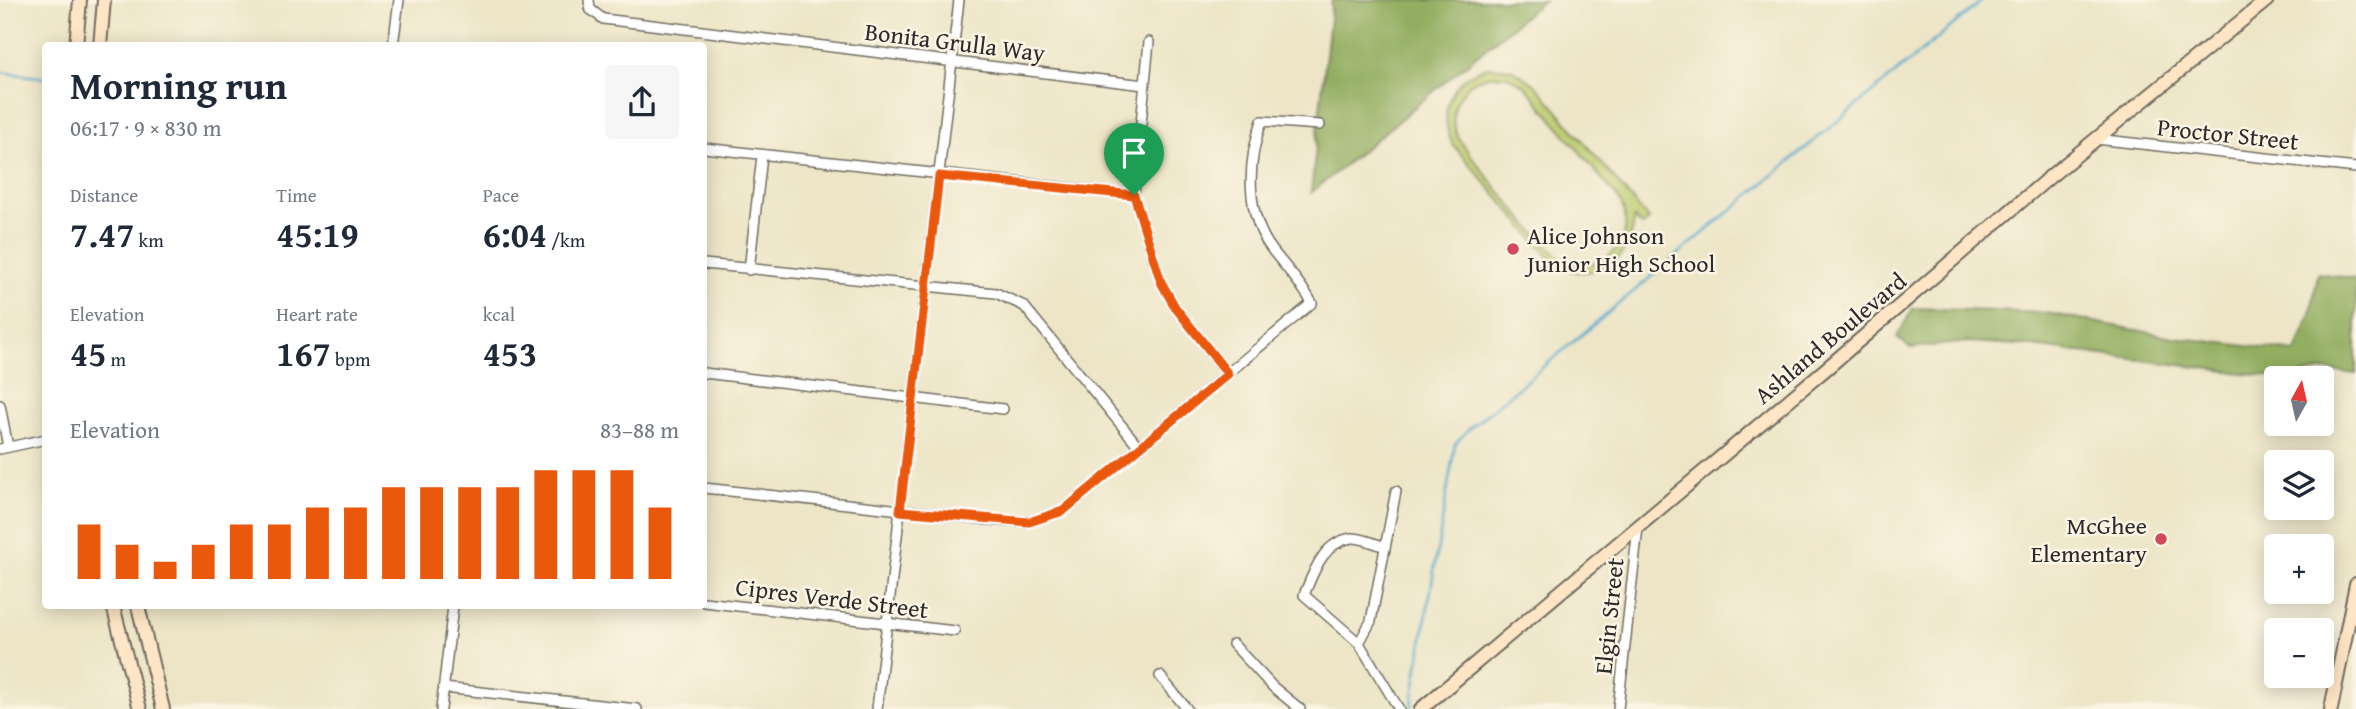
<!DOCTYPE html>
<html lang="en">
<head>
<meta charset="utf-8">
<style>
  body { margin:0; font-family:"Gentium Book Plus",serif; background:#f6f6f7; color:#1f2937; height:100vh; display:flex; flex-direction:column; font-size:26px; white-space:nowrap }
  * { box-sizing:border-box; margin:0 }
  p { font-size:23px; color:#747a83 }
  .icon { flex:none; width:38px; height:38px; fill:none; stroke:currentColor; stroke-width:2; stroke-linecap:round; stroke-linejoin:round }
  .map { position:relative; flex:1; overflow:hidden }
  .details { position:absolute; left:42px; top:42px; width:665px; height:567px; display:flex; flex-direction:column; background:#fff; border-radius:7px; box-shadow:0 4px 18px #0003 }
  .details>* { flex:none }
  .needle { width:46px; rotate:8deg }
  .fabs { position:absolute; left:2264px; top:366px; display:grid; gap:14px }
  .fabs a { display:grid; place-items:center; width:70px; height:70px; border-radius:7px; background:#fff; box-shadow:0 4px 18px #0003; font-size:35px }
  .pin { position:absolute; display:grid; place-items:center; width:60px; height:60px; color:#fff; margin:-72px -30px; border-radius:50% 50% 50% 0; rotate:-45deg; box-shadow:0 0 7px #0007 }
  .pin .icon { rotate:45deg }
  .round { display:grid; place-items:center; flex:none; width:74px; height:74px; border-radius:7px; background:#f6f6f7 }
  .headline { display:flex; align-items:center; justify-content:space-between; height:119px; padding:0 28px }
  h1 { font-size:38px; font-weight:800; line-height:52px }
  .metrics { display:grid; grid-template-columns:repeat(3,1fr); gap:10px; height:119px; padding:7px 28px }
  .metrics div { display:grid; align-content:center }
  .metrics b { font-size:35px; font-weight:800 }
  .metrics small { font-size:19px; font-weight:400 }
  .metrics p { font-size:19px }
  .chart { height:196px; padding:14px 28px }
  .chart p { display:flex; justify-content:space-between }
  .chart svg { width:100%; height:126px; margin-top:7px; stroke:#ea580c; stroke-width:6 }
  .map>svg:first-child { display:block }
</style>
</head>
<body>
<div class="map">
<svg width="2356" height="709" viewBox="0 0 2356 709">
  <rect width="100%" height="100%" fill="#fcf5e5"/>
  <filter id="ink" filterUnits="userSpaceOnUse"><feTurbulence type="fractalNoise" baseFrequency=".0143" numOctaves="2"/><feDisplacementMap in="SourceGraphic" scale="14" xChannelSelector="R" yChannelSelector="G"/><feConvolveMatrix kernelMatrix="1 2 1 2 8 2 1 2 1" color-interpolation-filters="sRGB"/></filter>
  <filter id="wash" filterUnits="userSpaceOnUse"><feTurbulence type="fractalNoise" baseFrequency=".00686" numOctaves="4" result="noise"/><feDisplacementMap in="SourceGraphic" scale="28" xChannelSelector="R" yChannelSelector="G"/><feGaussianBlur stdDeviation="1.57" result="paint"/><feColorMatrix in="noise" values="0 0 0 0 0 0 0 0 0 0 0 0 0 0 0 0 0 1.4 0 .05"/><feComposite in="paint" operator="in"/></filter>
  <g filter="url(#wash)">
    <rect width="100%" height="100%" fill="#ede5c6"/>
    <path fill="#baca6c" stroke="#727a4c" stroke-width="2" fill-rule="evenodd" d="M1489,67L1512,69L1536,85L1649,220L1642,226L1634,218C1633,260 1594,285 1556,265L1453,145C1436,112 1452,75 1489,67ZM1489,76H1507L1525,86L1619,199C1627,214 1628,230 1619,245C1608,262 1585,269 1566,261C1545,251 1476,163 1459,139C1445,112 1460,83 1489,76Z"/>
    <path fill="#93ae60" stroke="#5f6c46" stroke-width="2" d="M1332,0H1544L1311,193Z
      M2318,273L2356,279V374L2327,370L2282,378L2032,346L1970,342L1910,348L1897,337L1913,308L2047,313L2173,337L2296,352L2311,313Z"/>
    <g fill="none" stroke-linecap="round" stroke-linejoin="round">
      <path stroke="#4fa8cc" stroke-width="2.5" d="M0,72L46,78
        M1411,709L1455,444L1470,428L1983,0"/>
    </g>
  </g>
  <g filter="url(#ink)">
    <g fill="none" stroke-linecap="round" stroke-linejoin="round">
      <defs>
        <path id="street" d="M589,0L590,9L603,19L1144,85
          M1149,42L1134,195L1161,282L1175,307L1228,374
          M393,46L399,0
          M2096,139L2356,168
          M704,148L1134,195
          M704,264L996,293L1024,306L1140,448
          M749,270L762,156
          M704,373L1003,409
          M0,405L8,447
          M0,449L46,439
          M704,488L990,520L1029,522L1063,511L1312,303C1301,283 1287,269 1273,251C1245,215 1247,162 1262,121L1320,125
          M1385,547C1376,544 1361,537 1352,538C1323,542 1314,571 1304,595L1359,643L1399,709
          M704,602L955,631
          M1359,643L1371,621L1396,491
          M1233,644L1273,687L1300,709
          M1160,676L1187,709
          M444,688L637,709
          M441,709L453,606
          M877,709L959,0
          M1618,709L1638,527"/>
        <path id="secondary" d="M76,46L80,0
          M100,46L104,0
          M113,606L140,709
          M138,606L163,709
          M1421,709L1827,368L2052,175L2267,0
          M2331,709L2356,584"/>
      </defs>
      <use href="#street" stroke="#6f6c61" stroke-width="12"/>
      <use href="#secondary" stroke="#6f6c61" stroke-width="16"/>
      <use href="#street" stroke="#fff" stroke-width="9"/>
      <use href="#secondary" stroke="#fee5c5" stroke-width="12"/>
    </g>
  </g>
  <g fill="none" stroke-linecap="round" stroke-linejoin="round" filter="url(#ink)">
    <defs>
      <path id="route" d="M939,176L1134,195L1161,282L1175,307L1228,374L1063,511L1029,522L900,511Z"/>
    </defs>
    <use href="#route" stroke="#fff" stroke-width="14"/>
    <use href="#route" stroke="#ea580c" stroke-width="9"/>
  </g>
  <g fill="#d1495b" stroke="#fcf5e5" stroke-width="2.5">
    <circle cx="1513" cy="249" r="7"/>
    <circle cx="2161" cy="539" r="7"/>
  </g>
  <g text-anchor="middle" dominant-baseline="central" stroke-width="5" stroke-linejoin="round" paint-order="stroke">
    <g font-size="24" fill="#2b2b2b" stroke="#fcf5e5">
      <text transform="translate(955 42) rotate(7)">Bonita Grulla Way</text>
      <text transform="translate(2228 134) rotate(6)">Proctor Street</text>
      <text transform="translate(1830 338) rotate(-40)">Ashland Boulevard</text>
      <text transform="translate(832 598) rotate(7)">Cipres Verde Street</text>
      <text transform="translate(1609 616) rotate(-84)">Elgin Street</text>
    </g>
    <g font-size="24" fill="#2b2b2b" stroke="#fcf5e5" text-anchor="start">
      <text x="1527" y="235">Alice Johnson<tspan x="1527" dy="28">Junior High School</tspan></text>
      <text x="2147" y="525" text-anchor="end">McGhee<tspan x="2147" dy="28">Elementary</tspan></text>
    </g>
  </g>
</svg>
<div class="fabs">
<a><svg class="needle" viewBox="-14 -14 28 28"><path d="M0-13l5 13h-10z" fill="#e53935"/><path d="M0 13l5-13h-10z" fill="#747a83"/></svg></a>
<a><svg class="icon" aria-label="layers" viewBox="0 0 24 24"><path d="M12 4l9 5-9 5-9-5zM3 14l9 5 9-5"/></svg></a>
<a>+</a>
<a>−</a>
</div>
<div class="pin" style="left:1134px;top:195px;background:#1e9e55"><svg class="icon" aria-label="arrive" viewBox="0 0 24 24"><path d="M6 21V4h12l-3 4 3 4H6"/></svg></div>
<section class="details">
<div class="headline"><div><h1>Morning run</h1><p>06:17 · 9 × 830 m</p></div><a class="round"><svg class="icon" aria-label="share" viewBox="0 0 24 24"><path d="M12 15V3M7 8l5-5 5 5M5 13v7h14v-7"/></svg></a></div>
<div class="metrics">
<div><p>Distance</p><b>7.47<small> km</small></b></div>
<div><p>Time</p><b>45:19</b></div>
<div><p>Pace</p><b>6:04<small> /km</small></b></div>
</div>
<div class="metrics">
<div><p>Elevation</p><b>45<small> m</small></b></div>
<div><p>Heart rate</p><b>167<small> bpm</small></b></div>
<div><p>kcal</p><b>453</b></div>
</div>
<div class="chart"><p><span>Elevation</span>83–88 m</p>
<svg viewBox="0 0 160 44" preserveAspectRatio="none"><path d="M5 44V25M15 44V32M25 44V38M35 44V32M45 44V25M55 44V25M65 44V19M75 44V19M85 44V12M95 44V12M105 44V12M115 44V12M125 44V6M135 44V6M145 44V6M155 44V19"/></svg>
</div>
</section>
</div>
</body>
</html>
